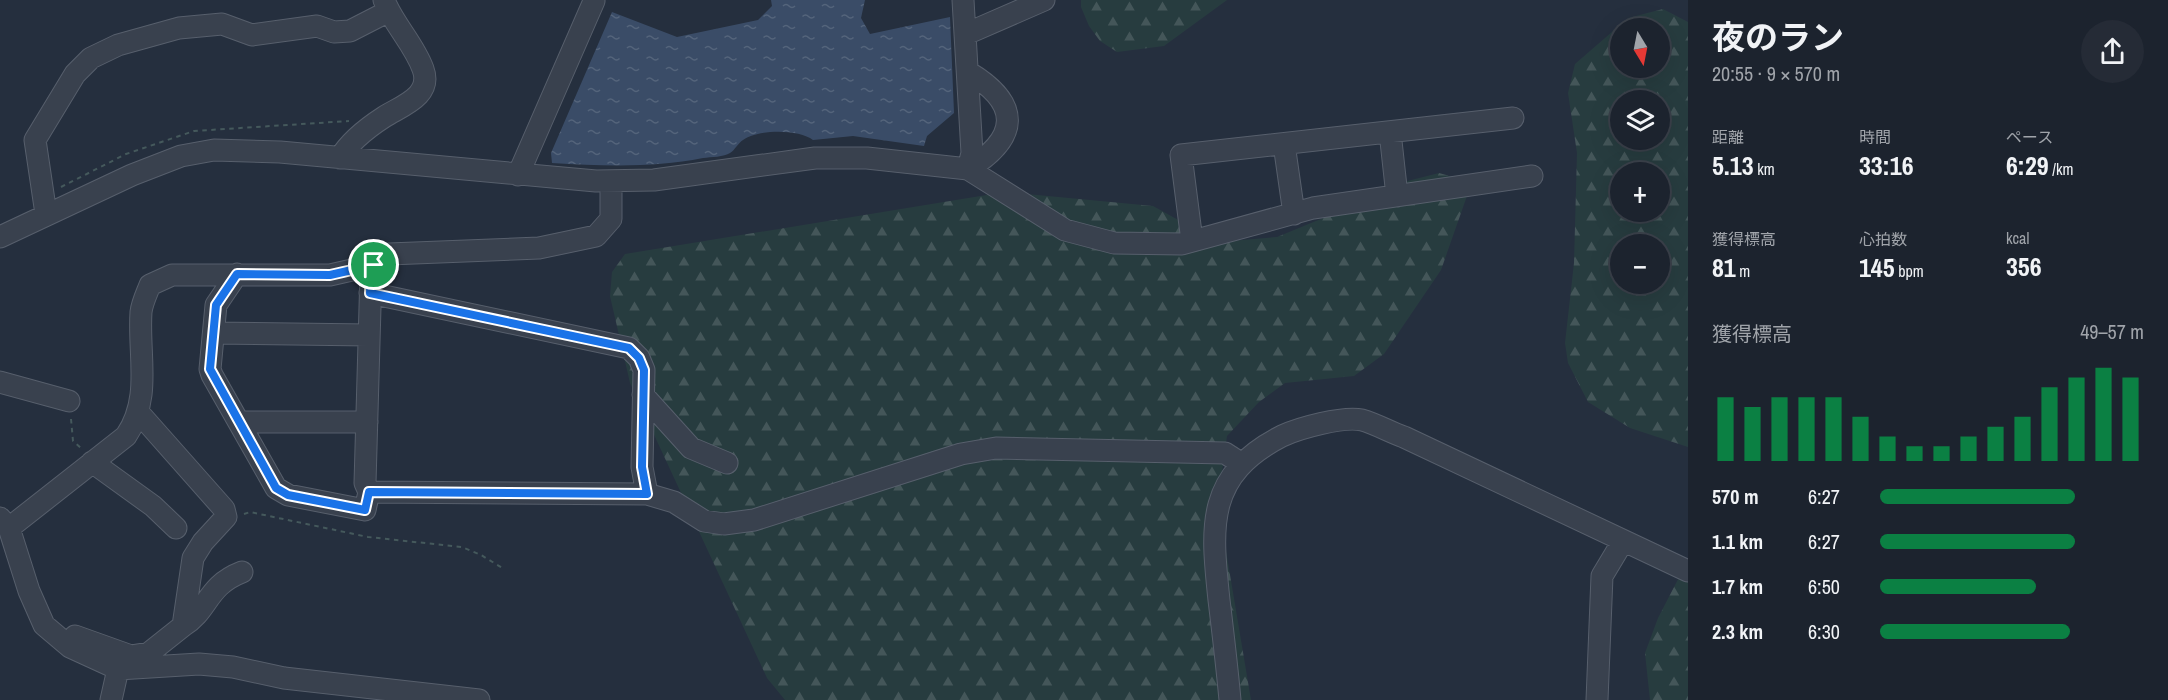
<!DOCTYPE html>
<html lang="ja">
<head>
<meta charset="utf-8">
<style>
  body { margin:0; font-family:"Archivo Narrow","Noto Sans JP",sans-serif; background:#252b36; color:#f1f3f6; height:100vh; display:flex; flex-direction:column; font-size:22px; white-space:nowrap }
  * { box-sizing:border-box; margin:0 }
  p { font-size:20px; color:#a0a4aa }
  .icon { flex:none; width:33px; height:33px; fill:none; stroke:currentColor; stroke-width:2; stroke-linecap:round; stroke-linejoin:round }
  .map { position:relative; flex:1; overflow:hidden }
  .details { display:flex; flex-direction:column; background:#1c232e; width:480px }
  .details>* { flex:none }
  .needle { width:39px; rotate:170deg }
  .controls { position:absolute; left:1610px; top:18px; display:grid; gap:12px }
  .controls a { display:grid; place-items:center; width:60px; height:60px; border-radius:50%; background:#1c232e; box-shadow:0 6px 24px #0002,0 0 0 2px #3a404a; font-size:30px }
  .pin { position:absolute; display:grid; place-items:center; width:51px; height:51px; color:#fff; margin:-26px; border:3px solid #fff; border-radius:50%; box-shadow:0 2px 6px #0007 }
  .round { display:grid; place-items:center; flex:none; width:63px; height:63px; border-radius:32px; background:#252b36 }
  .summary { display:flex; align-items:center; justify-content:space-between; height:102px; padding:0 24px }
  h1 { font-size:33px; font-weight:700; line-height:45px }
  .metrics { display:grid; grid-template-columns:repeat(3,1fr); gap:9px; height:102px; padding:6px 24px }
  .metrics div { display:grid; align-content:center }
  .metrics b { font-size:26px; font-weight:700 }
  .metrics small { font-size:16px; font-weight:400 }
  .metrics p { font-size:16px }
  .chart { height:168px; padding:12px 24px }
  .chart p { display:flex; justify-content:space-between }
  .chart svg { width:100%; height:108px; margin-top:6px; stroke:#0b8043; stroke-width:6 }
  ul { padding:0 24px; list-style:none; font-size:20px }
  li { display:grid; grid-template-columns:96px 72px 1fr; align-items:center; height:45px }
  li i { height:15px; border-radius:8px; background:#0b8043 }
  main { display:flex; flex:1; min-height:0 }
  .map>svg:first-child { display:block }
</style>
</head>
<body>
<main>
<div class="map">
<svg width="1688" height="700" viewBox="0 0 1688 700">
  <defs>
    <pattern id="forest-firs" width="22" height="20" patternUnits="userSpaceOnUse" patternTransform="scale(1.5)"><rect width="22" height="20" fill="#273c3f"/><path d="M5 1l3.5 6h-7zM16 11l3.5 6h-7z" fill="#445659"/></pattern>
    <pattern id="water-ripples" width="26" height="14" patternUnits="userSpaceOnUse" patternTransform="scale(1.5)"><rect width="26" height="14" fill="#3a4c67"/><path d="M2 4q2-2 4 0t4 0M15 11q2-2 4 0t4 0" fill="none" stroke="#54647b"/></pattern>
  </defs>
  <rect width="100%" height="100%" fill="#252f3e"/>
  <path fill="url(#forest-firs)" fill-rule="evenodd" d="M1081,0H1227L1164,46L1117,52L1100,41L1089,26L1081,7Z
    M1663,9L1688,22V447L1630,428L1588,402L1568,363L1565,343L1574,263L1577,153L1568,93L1575,64L1628,18ZM1659,28V68H1620V28ZM1659,100V140H1620V100ZM1620,172H1659V212H1620ZM1620,244H1659V284H1620Z
    M1439,173L1464,180L1468,193L1441,270L1384,354L1354,376L1285,383L1259,402L1227,436L1220,486L1223,533L1251,700H785L767,678L630,383L610,296L612,272L625,254L1005,192L1153,206L1218,242L1277,237L1333,214L1384,187Z
    M1688,560V700H1650L1645,653L1658,618Z"/>
  <path fill="url(#water-ripples)" d="M771,0H865L861,18L870,34L950,17L954,113L927,136L924,146L853,136L813,140C799,129 758,129 743,140C738,143 735,150 730,153C724,157 711,157 703,158C653,168 604,166 552,163L551,153L612,12L677,37L758,20L772,6Z"/>
  <g fill="none" stroke-linecap="round" stroke-linejoin="round">
    <defs>
      <path id="minor" d="M963,0L972,153L968,169
        M966,34L1044,0
        M1390,132L1397,196
        M1284,144L1294,214
        M340,158C350,141 367,128 384,117C401,106 433,96 423,69C414,44 394,25 384,0
        M968,169C1019,138 1022,104 968,72
        M518,175L594,1
        M46,214L35,140L75,74L91,58L118,45L179,28L222,24L252,35L317,26L334,32L350,31L389,11
        M0,237L132,175L181,156L214,150L280,152L596,181L654,180L815,158H867L968,169L1065,230L1114,243L1182,244L1313,208L1532,176
        M1192,241L1181,155L1513,118
        M237,274L216,305L210,369L212,375L276,488L288,495L365,510L369,492L365,483L371,272L378,259L389,254L539,248L596,236L611,219V181
        M370,293L629,348L639,358L644,370L642,467L647,494
        M214,333L369,335
        M0,382L69,401
        M643,395L691,448L727,463
        M239,422H367
        M92,462L153,506L176,528
        M369,492L647,494L674,502L704,521L724,524L754,520L961,454L996,448L1225,453L1242,464
        M0,518L9,528L29,591L44,625L70,647L118,669L199,664L233,667L284,678L479,700
        M9,528L126,436C152,398 138,355 141,312C142,303 147,293 150,285L172,275H330L374,265
        M183,626C209,610 206,586 242,572
        M75,636L131,656L149,653L183,626L193,558L203,542L226,517L224,509L139,413
        M111,700L118,669
        M1230,700C1227,667 1223,633 1219,600C1211,525 1206,475 1282,436C1299,428 1343,416 1362,420C1376,424 1390,432 1404,437L1688,571
        M1597,700L1602,576L1623,541"/>
    </defs>
    <use href="#minor" stroke="#575f6c" stroke-width="23"/>
    <path stroke="#45595c" stroke-width="2" stroke-dasharray="4.5 4.5" stroke-linecap="butt" d="M61,187L126,154L194,131L349,121
      M71,419L73,441L81,448
      M244,514L250,512L368,537L462,547L481,555L504,569"/>
    <use href="#minor" stroke="#39414e" stroke-width="21"/>
  </g>
  <g fill="none" stroke-linecap="round" stroke-linejoin="round">
    <defs>
      <path id="route" d="M374,265L371,272L370,293L629,348L639,358L644,370L642,467L647,494L369,492L365,510L288,495L276,488L210,369L216,305L237,274L330,275Z"/>
    </defs>
    <use href="#route" stroke="#fff" stroke-width="12"/>
    <use href="#route" stroke="#1a73e8" stroke-width="8"/>
  </g>
</svg>
<div class="controls">
<a><svg class="needle" viewBox="-14 -14 28 28"><path d="M0-13l5 13h-10z" fill="#e53935"/><path d="M0 13l5-13h-10z" fill="#a0a4aa"/></svg></a>
<a><svg class="icon" aria-label="layers" viewBox="0 0 24 24"><path d="M12 4l9 5-9 5-9-5zM3 14l9 5 9-5"/></svg></a>
<a>+</a>
<a>−</a>
</div>
<div class="pin" style="left:374px;top:265px;background:#1e9e55"><svg class="icon" aria-label="arrive" viewBox="0 0 24 24"><path d="M6 21V4h12l-3 4 3 4H6"/></svg></div>
</div>
<section class="details">
<div class="summary"><div><h1>夜のラン</h1><p>20:55 · 9 × 570 m</p></div><a class="round"><svg class="icon" aria-label="share" viewBox="0 0 24 24"><path d="M12 15V3M7 8l5-5 5 5M5 13v7h14v-7"/></svg></a></div>
<div class="metrics">
<div><p>距離</p><b>5.13<small> km</small></b></div>
<div><p>時間</p><b>33:16</b></div>
<div><p>ペース</p><b>6:29<small> /km</small></b></div>
</div>
<div class="metrics">
<div><p>獲得標高</p><b>81<small> m</small></b></div>
<div><p>心拍数</p><b>145<small> bpm</small></b></div>
<div><p>kcal</p><b>356</b></div>
</div>
<div class="chart"><p><span>獲得標高</span>49–57 m</p>
<svg viewBox="0 0 160 44" preserveAspectRatio="none"><path d="M5 44V18M15 44V22M25 44V18M35 44V18M45 44V18M55 44V26M65 44V34M75 44V38M85 44V38M95 44V34M105 44V30M115 44V26M125 44V14M135 44V10M145 44V6M155 44V10"/></svg>
</div>
<ul>
<li><b>570 m</b>6:27<i style="width:74%"></i></li>
<li><b>1.1 km</b>6:27<i style="width:74%"></i></li>
<li><b>1.7 km</b>6:50<i style="width:59%"></i></li>
<li><b>2.3 km</b>6:30<i style="width:72%"></i></li>
</ul>
</section>
</main>
</body>
</html>
